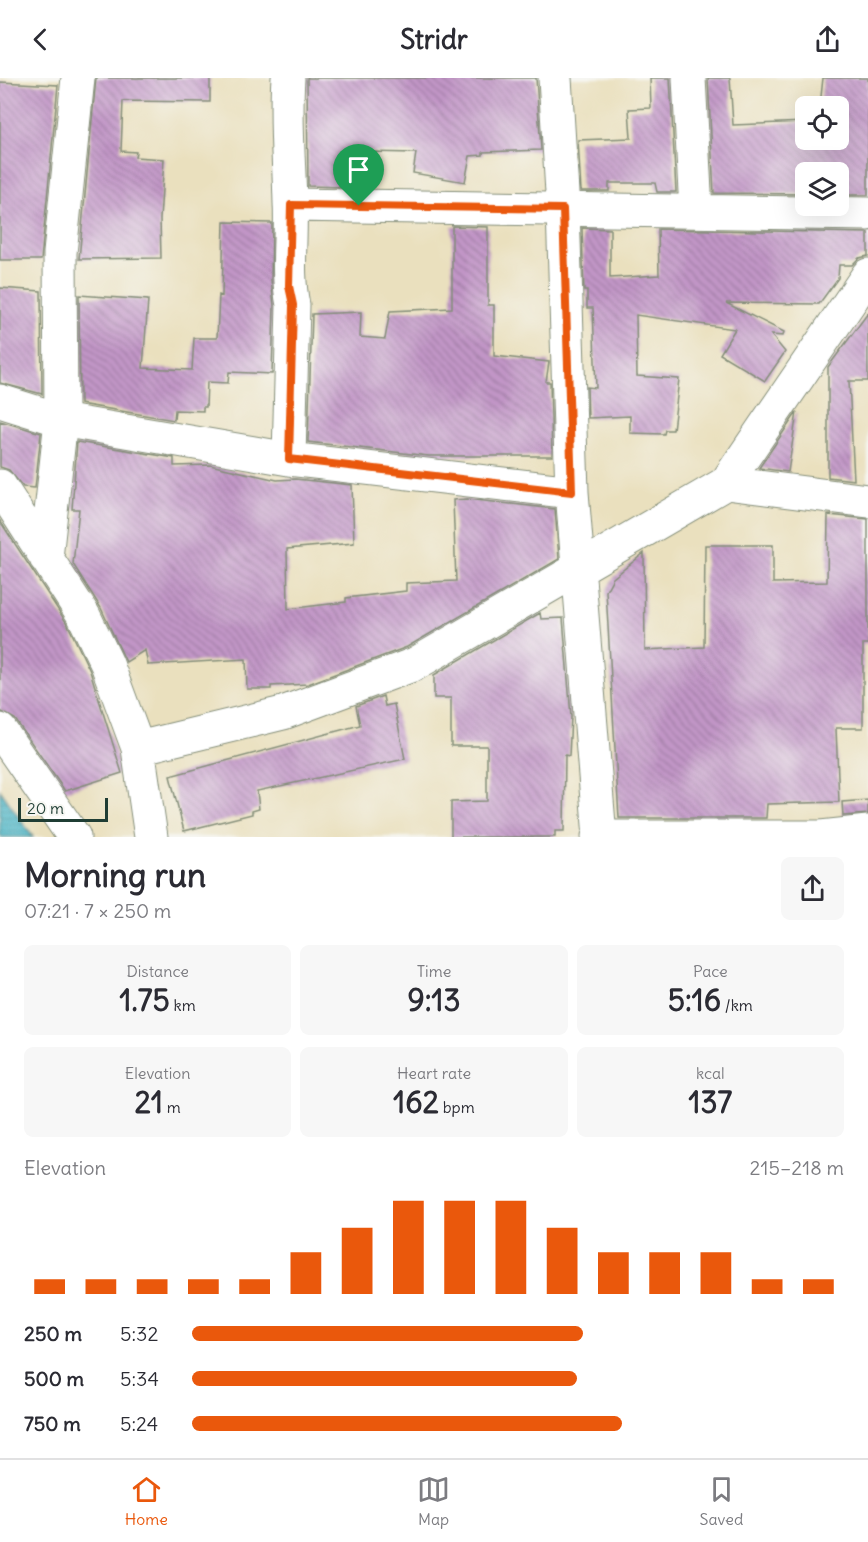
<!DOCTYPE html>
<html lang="en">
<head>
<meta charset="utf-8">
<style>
  body { margin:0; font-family:Delius,sans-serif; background:#f7f7f7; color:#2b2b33; height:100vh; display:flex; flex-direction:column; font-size:22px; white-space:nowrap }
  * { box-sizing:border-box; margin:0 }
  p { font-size:20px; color:#7c7c81 }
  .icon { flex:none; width:33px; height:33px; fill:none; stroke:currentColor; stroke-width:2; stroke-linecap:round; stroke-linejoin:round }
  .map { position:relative; height:759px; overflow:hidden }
  .sheet { display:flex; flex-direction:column; background:#fff; flex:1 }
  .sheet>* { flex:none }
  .controls { position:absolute; left:795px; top:18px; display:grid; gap:12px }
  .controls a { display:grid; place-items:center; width:54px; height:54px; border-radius:9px; background:#fff; box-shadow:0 6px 24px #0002; font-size:30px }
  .scale { position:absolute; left:18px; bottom:15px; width:90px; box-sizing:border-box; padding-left:6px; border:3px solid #1f3d34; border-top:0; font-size:16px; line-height:21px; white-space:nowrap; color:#1f3d34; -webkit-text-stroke:4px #f6f6f2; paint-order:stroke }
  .pin { position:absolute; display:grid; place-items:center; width:51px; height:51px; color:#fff; margin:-62px -26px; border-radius:50% 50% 50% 0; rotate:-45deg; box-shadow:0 0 6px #0007 }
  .pin .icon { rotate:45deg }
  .round { display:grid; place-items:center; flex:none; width:63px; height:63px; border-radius:9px; background:#f7f7f7 }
  .headline { display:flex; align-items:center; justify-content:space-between; height:102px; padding:0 24px }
  h1 { font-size:33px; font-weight:700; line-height:45px }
  .figures { display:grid; grid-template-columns:repeat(3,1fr); gap:9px; height:102px; padding:6px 24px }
  .figures div { display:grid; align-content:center; border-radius:9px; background:#f7f7f7; text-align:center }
  .figures b { font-size:30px; font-weight:700 }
  .figures small { font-size:16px; font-weight:400 }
  .figures p { font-size:16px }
  .chart { height:168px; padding:12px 24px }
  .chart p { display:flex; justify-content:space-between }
  .chart svg { width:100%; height:108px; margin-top:6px; stroke:#ea580c; stroke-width:6 }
  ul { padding:0 24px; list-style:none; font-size:20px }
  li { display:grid; grid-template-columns:96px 72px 1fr; align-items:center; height:45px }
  li i { height:15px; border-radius:8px; background:#ea580c }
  header { display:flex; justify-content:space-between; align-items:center; height:78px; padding:0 24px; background:#fff; font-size:27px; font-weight:700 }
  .menu { display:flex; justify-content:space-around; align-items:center; height:84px; border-top:2px solid #e1e1e2; background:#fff; font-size:16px; color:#7c7c81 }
  .menu a { display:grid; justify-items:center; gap:3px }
  .menu .current { color:#ea580c }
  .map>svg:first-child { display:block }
</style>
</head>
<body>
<header><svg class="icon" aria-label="back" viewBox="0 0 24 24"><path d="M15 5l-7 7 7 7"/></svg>Stridr<svg class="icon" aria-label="share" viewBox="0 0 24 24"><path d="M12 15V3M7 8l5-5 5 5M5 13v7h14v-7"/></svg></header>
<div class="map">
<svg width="868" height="759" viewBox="0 0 868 759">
  <defs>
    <pattern id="water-rules" width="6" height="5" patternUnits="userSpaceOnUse" patternTransform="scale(1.5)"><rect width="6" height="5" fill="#48b4c5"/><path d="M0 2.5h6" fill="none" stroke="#3b94a1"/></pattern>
    <pattern id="building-back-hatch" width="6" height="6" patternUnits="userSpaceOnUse" patternTransform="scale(1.5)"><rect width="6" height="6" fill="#c296c7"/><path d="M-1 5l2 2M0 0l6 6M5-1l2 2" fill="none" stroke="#9d7ca2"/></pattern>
  </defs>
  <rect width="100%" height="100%" fill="#f6f6f2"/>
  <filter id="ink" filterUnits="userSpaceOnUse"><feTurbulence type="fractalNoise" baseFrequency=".0167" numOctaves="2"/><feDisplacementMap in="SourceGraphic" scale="12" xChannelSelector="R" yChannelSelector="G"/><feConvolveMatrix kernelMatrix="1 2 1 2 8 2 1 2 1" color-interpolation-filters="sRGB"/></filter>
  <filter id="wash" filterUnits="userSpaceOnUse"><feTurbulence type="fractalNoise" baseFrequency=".008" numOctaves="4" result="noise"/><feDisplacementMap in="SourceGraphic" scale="24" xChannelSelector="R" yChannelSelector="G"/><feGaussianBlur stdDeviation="1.35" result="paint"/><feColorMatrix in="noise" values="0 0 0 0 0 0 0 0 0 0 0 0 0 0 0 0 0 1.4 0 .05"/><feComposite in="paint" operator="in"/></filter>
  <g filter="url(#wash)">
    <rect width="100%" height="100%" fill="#eae0be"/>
    <path fill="url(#water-rules)" stroke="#34787c" stroke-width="1.5" d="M0,712L33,759H2L0,757Z"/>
    <g id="blocks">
      <path fill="url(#building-back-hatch)" d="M96,0H210V24L123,23L121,73L136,74L135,79L164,81L160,141L161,180L79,181Z
        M307,0H536L541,72L483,74V77L470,78L465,104L413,95L416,75L367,74L366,108L342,105V109L308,108Z
        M650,0H670L676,114H657L655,105H609V113H581L578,62L631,60L629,31L651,30Z
        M708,0H730L733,47L806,44V62H838V28H820L823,0H868V117H838V94H806V116L714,115Z
        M0,4L58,7L41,182H0Z
        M224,144L272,145L271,202L274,228L272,296L229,294L228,305L207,304L206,329H203V333L175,332L174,342L80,326L79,217L148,222L143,290L192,292L194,260H217L219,217L222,218Z
        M452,148L488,149V227H494V278L549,284L546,304H550L552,378H429L308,364L312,236L361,234L360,259L385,261L390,233L452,230Z
        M582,150L610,151V200L659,197L658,151L868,155V178L859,180L852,187H839L838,200L819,226L726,225L784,254L783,258L771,257L785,274L765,303L720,276L735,251L636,237L637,298L679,301L673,352H665L664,356L630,355V338L588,340L587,309L596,310L593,230H587V213H584Z
        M0,210L41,213L42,316L0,305Z
        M868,235V303H849L854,402L828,399V289Z
        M797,334L788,394L759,390Z
        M0,343L41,355L35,410L23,409L9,392L0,389Z
        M77,364L174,380V388L210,387L277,402L295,401L352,407L354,465L287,471L288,531L346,524V520L406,513V505L456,503L453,422L467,421L555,431L559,481L407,569L308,606L271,608V611H247L246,581L148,587L145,572L126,584L101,530L73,486L79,431H72Z
        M828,437L868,441V566H863V650H836L839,724L767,726L766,740H619L606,513L613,500L644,475L645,572L704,569L705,467H773V505L827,504Z
        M0,443L68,547L90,593L122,695L65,713L15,641L0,633Z
        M540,535L541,541L563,540L571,639L569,678L565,677L564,753H555V759H451V724L487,723V668H451V620H434V597Z
        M383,618L385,628L394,626L405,681L257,713L259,731L252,733V736L184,753L170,698L360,647L356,628Z
        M868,722V736L843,738L842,724Z"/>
    </g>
  </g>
  <g filter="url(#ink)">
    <use href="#blocks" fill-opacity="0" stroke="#848e79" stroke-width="1.5"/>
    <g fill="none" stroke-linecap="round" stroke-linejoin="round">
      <defs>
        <path id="minor" d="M288,0C285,42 289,83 290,125C292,159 286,193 293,227L289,379
          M555,0L563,131L572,414L600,759
          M689,0L696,133
          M291,127L868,136
          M0,323L61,342L289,381L572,414
          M726,405L868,423
          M0,408L84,538L107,586L138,670L151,759
          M46,480L61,342L60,175L78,0
          M0,652L74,759
          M138,670L283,635L415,586L726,405L868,197
          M598,759H821L868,754"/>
      </defs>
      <use href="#minor" stroke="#848e79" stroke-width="35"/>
      <use href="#minor" stroke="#fff" stroke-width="33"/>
    </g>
  </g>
  <g fill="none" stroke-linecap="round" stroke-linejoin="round" filter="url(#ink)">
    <defs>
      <path id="route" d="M291,127L563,131L572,414L289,381L293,227L289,208Z"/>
    </defs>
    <use href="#route" stroke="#fff" stroke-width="12"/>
    <use href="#route" stroke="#ea580c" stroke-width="8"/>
  </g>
</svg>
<div class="controls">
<a><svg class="icon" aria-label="locate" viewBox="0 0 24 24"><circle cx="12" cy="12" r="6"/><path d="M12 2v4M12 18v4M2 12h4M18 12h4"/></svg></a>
<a><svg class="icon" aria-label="layers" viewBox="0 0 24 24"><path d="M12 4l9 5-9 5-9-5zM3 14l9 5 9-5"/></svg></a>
</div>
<div class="scale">20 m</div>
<div class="pin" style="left:359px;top:128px;background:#1e9e55"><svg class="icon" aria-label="arrive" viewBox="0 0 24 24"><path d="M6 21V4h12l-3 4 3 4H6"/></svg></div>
</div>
<section class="sheet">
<div class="headline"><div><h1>Morning run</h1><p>07:21 · 7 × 250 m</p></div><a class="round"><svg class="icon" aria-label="share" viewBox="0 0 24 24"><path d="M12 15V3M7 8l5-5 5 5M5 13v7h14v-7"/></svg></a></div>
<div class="figures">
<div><p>Distance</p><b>1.75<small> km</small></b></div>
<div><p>Time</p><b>9:13</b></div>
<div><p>Pace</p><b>5:16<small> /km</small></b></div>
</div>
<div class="figures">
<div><p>Elevation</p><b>21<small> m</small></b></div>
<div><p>Heart rate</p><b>162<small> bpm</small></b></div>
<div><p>kcal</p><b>137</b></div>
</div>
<div class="chart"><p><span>Elevation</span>215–218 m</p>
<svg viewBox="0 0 160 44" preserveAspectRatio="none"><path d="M5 44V38M15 44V38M25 44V38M35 44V38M45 44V38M55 44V27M65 44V17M75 44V6M85 44V6M95 44V6M105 44V17M115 44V27M125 44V27M135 44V27M145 44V38M155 44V38"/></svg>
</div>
<ul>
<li><b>250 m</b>5:32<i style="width:60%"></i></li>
<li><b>500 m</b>5:34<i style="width:59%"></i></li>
<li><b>750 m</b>5:24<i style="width:66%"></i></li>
</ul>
</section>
<nav class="menu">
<a class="current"><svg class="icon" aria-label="home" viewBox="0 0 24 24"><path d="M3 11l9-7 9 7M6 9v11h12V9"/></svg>Home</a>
<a><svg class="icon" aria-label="map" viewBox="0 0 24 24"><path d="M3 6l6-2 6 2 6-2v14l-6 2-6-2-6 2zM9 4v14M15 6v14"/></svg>Map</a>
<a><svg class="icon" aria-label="saved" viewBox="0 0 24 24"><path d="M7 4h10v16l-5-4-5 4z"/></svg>Saved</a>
</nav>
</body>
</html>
